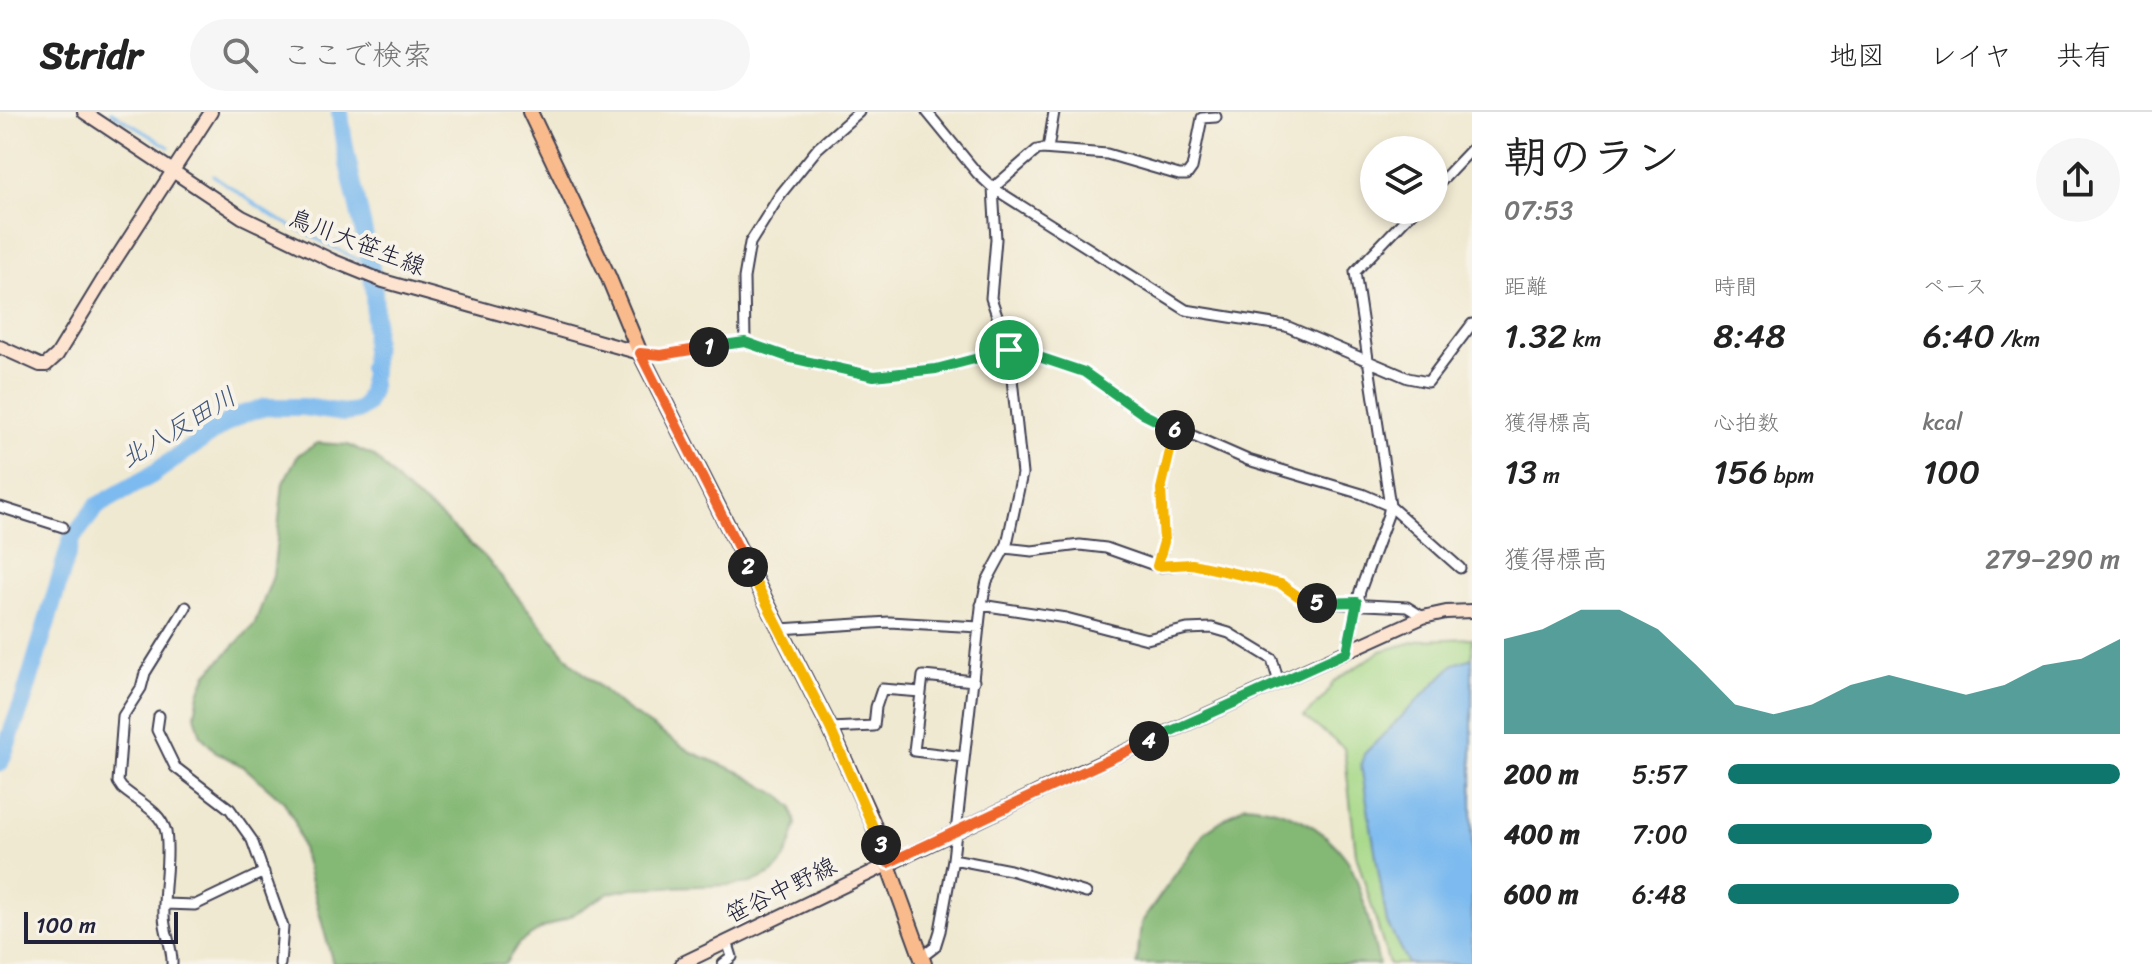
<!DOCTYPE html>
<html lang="ja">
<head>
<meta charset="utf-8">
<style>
  body { margin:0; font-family:Sriracha,"Klee One",sans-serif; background:#f6f6f6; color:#222; height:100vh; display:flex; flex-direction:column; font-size:30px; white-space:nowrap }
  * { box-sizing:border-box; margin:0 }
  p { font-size:26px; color:#767676 }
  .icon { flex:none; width:44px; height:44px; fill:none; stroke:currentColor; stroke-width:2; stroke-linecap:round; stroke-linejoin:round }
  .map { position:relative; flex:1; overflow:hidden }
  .drawer { display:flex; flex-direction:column; background:#fff; width:680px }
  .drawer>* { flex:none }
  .tools { position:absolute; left:1360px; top:24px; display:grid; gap:16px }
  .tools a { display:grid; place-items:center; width:88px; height:88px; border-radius:50%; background:#fff; box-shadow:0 4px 12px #0003; font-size:40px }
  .scale { position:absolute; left:24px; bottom:20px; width:154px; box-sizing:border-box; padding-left:8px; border:4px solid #22223b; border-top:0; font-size:22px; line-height:28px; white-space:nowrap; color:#22223b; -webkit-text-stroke:6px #f7f3e8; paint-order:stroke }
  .pin { position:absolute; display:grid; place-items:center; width:68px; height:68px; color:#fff; margin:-34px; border:4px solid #fff; border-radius:50%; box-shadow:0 2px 8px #0007 }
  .km { position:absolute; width:40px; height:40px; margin:-20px; border-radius:50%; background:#222; color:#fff; font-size:22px; line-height:40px; text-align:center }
  .round { display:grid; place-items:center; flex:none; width:84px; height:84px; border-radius:42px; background:#f6f6f6 }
  .summary { display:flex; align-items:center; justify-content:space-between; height:136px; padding:0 32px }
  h1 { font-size:44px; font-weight:600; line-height:60px }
  .metrics { display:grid; grid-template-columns:repeat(3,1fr); gap:12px; height:136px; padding:8px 32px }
  .metrics div { display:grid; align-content:center }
  .metrics b { font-size:34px; font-weight:600 }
  .metrics small { font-size:22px; font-weight:400 }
  .metrics p { font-size:22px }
  .chart { height:224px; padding:16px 32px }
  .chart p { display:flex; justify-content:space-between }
  .chart svg { width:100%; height:144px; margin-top:8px; fill:#0f766e; opacity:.7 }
  ul { padding:0 32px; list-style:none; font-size:26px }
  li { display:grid; grid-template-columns:128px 96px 1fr; align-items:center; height:60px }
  li i { height:20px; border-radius:10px; background:#0f766e }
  header { display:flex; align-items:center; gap:48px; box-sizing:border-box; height:112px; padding:0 40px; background:#fff; border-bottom:2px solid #e0e0e0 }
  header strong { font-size:38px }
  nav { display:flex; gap:44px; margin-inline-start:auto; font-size:28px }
  .search { width:560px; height:72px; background:#f6f6f6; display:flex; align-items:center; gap:20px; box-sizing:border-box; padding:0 28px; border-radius:44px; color:#767676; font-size:30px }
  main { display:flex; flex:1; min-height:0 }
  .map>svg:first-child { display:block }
</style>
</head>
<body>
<header>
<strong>Stridr</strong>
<div class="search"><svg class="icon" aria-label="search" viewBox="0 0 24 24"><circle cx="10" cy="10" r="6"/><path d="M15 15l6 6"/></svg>ここで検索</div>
<nav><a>地図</a><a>レイヤ</a><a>共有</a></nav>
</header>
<main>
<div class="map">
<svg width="1472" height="852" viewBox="0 0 1472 852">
  <rect width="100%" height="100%" fill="#f7f3e8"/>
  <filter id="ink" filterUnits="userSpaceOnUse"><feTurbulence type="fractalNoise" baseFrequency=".0125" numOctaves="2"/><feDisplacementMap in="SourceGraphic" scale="16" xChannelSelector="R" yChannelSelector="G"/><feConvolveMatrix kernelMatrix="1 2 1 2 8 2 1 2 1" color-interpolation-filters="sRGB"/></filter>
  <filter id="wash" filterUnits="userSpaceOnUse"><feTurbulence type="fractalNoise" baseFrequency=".006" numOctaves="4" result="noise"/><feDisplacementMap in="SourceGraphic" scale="32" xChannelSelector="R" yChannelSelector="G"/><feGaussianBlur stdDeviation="1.8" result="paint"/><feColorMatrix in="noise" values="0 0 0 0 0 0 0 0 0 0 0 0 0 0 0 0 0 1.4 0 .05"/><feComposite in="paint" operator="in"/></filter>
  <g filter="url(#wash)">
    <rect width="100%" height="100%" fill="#f0e9d1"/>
    <path fill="#a6d887" stroke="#647d61" stroke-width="2" d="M1472,526V852H1389L1356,742L1344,636L1304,605L1326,583L1333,570L1381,539L1421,528Z"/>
    <path fill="#84b874" stroke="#536d58" stroke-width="2" d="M318,331L348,333L374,344L403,375L440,404L485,445L573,552L624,596L691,640L739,660L780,684L792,695L796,712L792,729L784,748L773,761L751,771L732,773L632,776L609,781L567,806L541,817L519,831L505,852H333L295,710L284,690L267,675L244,655L216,640L201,624L195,603L199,581L207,562L254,513L273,464L283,371L298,343Z
      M1245,693C1285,695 1322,713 1346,746C1360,765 1373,827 1379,852H1137L1141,811L1206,719Z"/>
    <path fill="#7cbaef" stroke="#4f6e95" stroke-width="2" d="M1472,546V852H1408L1387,811L1361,654L1364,642L1454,552Z"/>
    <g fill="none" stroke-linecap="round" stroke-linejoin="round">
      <path stroke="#7cbaef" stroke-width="3" d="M111,0L169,35
        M213,63L274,105L370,154"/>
      <path stroke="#7cbaef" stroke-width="18" d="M0,651L24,586L72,426L97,394L150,364L226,311L243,302L266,295H303L344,301L357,299L365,293L371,279C372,241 378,201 372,163C364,108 345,55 340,0"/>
    </g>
  </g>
  <g filter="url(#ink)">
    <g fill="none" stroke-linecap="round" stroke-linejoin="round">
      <defs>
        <path id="street" d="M1216,5L1202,6L1192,56L1187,63H1179L1107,42L1042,37L1037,38L993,76L1186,198L1286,214L1408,266L1428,270L1472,212
          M1048,37L1054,0
          M1434,77L1472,37
          M745,230L744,166L750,131L780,83L818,36L859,0
          M640,241L661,243L745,230L791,246L874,264L936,257L1009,238L1024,240L1084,260L1143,302L1248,348L1362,382L1390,394L1460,456
          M0,395L63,415
          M1005,436L1032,439L1080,433L1106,436L1160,455L1192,452L1281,472L1306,490L1407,495L1423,505
          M1157,454L1164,430L1161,377L1176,317
          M981,493L1066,506L1147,527L1187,517L1212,516L1229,521L1272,547L1279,570
          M780,517L889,510L979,515
          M1347,540L1360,479L1388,403L1390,394L1355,160L1414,98
          M159,604L157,618L175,655L230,697L252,728L283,815L280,852
          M830,616L874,614L876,595L882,577L921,580
          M964,645L914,639L923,564L974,569
          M953,747L1010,758L1086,781
          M164,792L195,793L264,760
          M922,845L935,835L940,819L953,747L981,496L987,469L1007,432L1022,362L1009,238L991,186L996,127L993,76L977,61L927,0
          M172,852C173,836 164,820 164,803C163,775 170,747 166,720C161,699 138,690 122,676L118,670L123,604L141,576L145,561L186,495
          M723,852L732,845L727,829"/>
        <path id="secondary" d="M84,0L242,105L331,148L383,169L640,241
          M0,235L40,253H46L57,243L112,153L211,0
          M681,852L1080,660L1423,505L1446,500L1472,499"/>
        <path id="primary" d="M530,0L608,164L640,241L830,616L872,709L924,852"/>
      </defs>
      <use href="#street" stroke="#414052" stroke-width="13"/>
      <use href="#secondary" stroke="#414052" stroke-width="16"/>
      <use href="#primary" stroke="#414052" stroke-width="18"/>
      <use href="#street" stroke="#fff" stroke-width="9"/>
      <use href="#secondary" stroke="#fde4d1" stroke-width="12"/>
      <use href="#primary" stroke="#fabb8c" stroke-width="14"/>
    </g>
  </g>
  <g fill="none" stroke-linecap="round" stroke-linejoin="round" filter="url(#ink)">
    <defs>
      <path id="split-1" d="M709,235L745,230L791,246L874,264L936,257L1009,238"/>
      <path id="split-2" d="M709,235L661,243L640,241L748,455"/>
      <path id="split-3" d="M748,455L830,616L881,733"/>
      <path id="split-4" d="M881,733L888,751L1149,629"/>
      <path id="split-5" d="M1149,629L1347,540L1357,490L1317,491"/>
      <path id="split-6" d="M1175,318L1161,377L1164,430L1157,454L1192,452L1224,459L1281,472L1306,490L1317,491"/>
      <path id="split-7" d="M1009,238L1024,240L1084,260L1143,302L1175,318"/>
    </defs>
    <use href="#split-1" stroke="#fff" stroke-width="16"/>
    <use href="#split-2" stroke="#fff" stroke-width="16"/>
    <use href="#split-3" stroke="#fff" stroke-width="16"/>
    <use href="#split-4" stroke="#fff" stroke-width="16"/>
    <use href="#split-5" stroke="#fff" stroke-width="16"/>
    <use href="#split-6" stroke="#fff" stroke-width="16"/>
    <use href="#split-7" stroke="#fff" stroke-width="16"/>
    <use href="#split-1" stroke="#22a559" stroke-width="10"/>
    <use href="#split-2" stroke="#f0652b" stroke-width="10"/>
    <use href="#split-3" stroke="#f5b400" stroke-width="10"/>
    <use href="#split-4" stroke="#f0652b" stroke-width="10"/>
    <use href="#split-5" stroke="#22a559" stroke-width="10"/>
    <use href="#split-6" stroke="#f5b400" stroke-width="10"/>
    <use href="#split-7" stroke="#22a559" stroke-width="10"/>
  </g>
  <g text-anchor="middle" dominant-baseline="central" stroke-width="8" stroke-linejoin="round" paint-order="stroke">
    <g font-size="24" fill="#22223b" stroke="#f7f3e8">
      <text transform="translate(357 130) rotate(21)">鳥川大笹生線</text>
      <text transform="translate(781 778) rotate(-26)">笹谷中野線</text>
    </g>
    <g font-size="26" font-style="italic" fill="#42577a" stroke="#f7f3e8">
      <text transform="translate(178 315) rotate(-31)">北八反田川</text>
    </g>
  </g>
</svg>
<div class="tools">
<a><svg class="icon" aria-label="layers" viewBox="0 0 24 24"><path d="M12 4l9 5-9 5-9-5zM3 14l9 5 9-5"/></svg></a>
</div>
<div class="scale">100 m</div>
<div class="pin" style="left:1009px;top:238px;background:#1e9e55"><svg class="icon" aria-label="arrive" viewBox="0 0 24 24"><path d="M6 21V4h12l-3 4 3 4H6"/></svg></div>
<b class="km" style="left:709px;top:235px">1</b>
<b class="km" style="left:748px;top:455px">2</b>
<b class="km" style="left:881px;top:733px">3</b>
<b class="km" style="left:1149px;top:629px">4</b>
<b class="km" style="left:1317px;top:491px">5</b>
<b class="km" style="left:1175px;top:318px">6</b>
</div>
<section class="drawer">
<div class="summary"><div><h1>朝のラン</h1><p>07:53</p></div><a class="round"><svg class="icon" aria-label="share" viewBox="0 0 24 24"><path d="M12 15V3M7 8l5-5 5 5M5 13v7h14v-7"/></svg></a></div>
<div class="metrics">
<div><p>距離</p><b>1.32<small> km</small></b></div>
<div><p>時間</p><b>8:48</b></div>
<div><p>ペース</p><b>6:40<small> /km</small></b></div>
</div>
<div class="metrics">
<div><p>獲得標高</p><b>13<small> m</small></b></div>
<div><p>心拍数</p><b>156<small> bpm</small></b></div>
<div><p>kcal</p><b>100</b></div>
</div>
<div class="chart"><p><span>獲得標高</span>279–290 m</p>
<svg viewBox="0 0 160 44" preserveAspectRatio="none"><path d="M0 44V15L10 12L20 6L30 6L40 12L50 23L60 35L70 38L80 35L90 29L100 26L110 29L120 32L130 29L140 23L150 21L160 15V44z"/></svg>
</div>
<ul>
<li><b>200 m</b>5:57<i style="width:100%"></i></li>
<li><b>400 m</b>7:00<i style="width:52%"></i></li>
<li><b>600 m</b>6:48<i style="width:59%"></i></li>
</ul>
</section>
</main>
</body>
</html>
